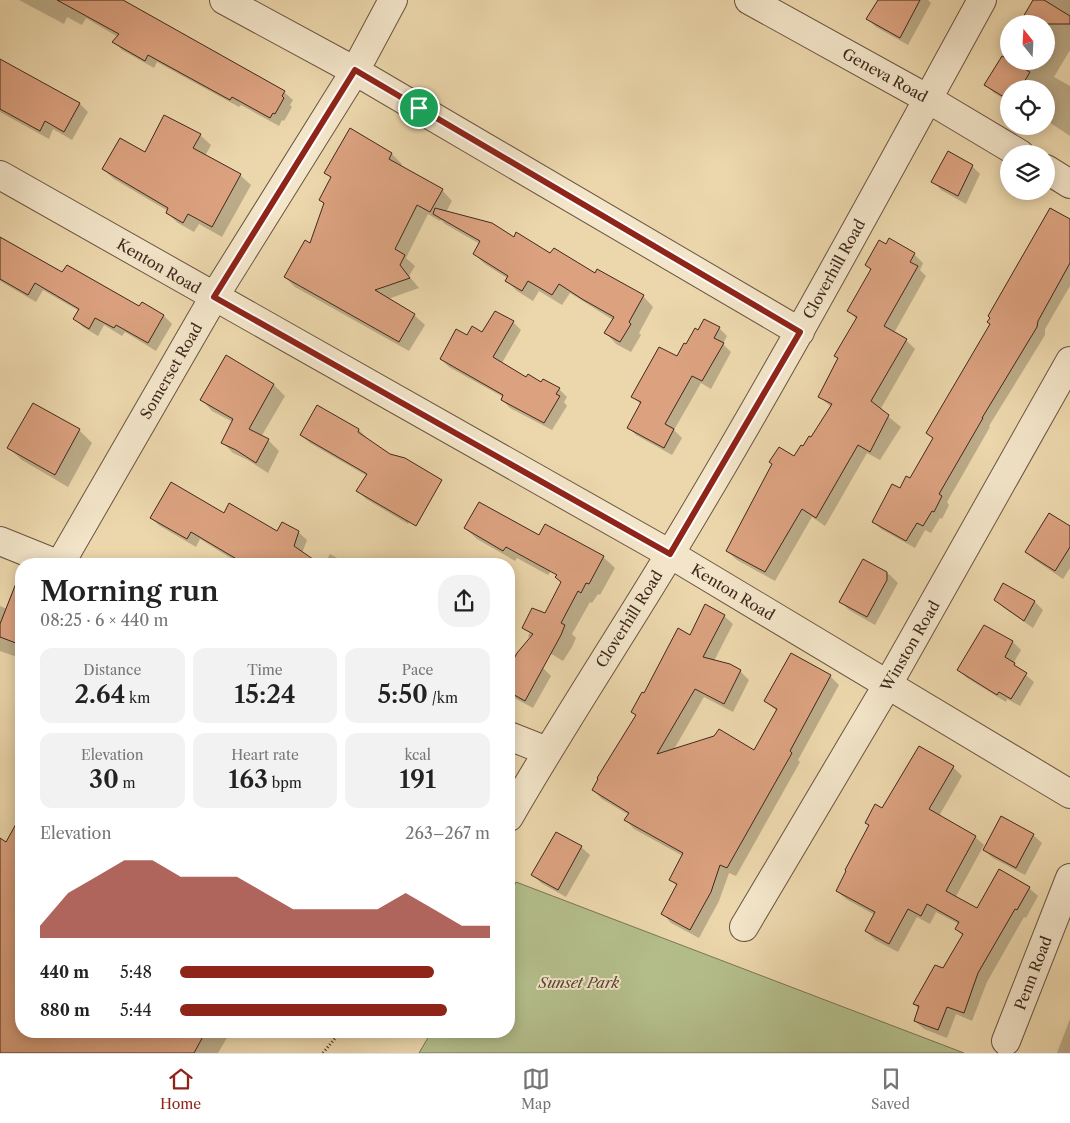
<!DOCTYPE html>
<html lang="en">
<head>
<meta charset="utf-8">
<style>
  body { margin:0; font-family:"Libre Caslon Text",serif; background:#f2f2f2; color:#222; height:100vh; display:flex; flex-direction:column; font-size:19px; white-space:nowrap }
  * { box-sizing:border-box; margin:0 }
  p { font-size:16px; color:#767676 }
  .icon { flex:none; width:28px; height:28px; fill:none; stroke:currentColor; stroke-width:2; stroke-linecap:round; stroke-linejoin:round }
  .map { position:relative; flex:1; overflow:hidden }
  .drawer { position:absolute; left:15px; top:558px; width:500px; height:480px; display:flex; flex-direction:column; background:#fff; border-radius:20px; box-shadow:0 2px 12px #0003 }
  .drawer>* { flex:none }
  .needle { width:32px; rotate:342deg }
  .tools { position:absolute; left:1000px; top:15px; display:grid; gap:10px }
  .tools a { display:grid; place-items:center; width:55px; height:55px; border-radius:50%; background:#fff; box-shadow:0 2px 12px #0003; font-size:25px }
  .pin { position:absolute; display:grid; place-items:center; width:42px; height:42px; color:#fff; margin:-21px; border:2px solid #fff; border-radius:50%; box-shadow:0 1px 5px #0007 }
  .round { display:grid; place-items:center; flex:none; width:52px; height:52px; border-radius:20px; background:#f2f2f2 }
  .head { display:flex; align-items:center; justify-content:space-between; height:85px; padding:0 25px }
  h1 { font-size:28px; font-weight:600; line-height:38px }
  .metrics { display:grid; grid-template-columns:repeat(3,1fr); gap:8px; height:85px; padding:5px 25px }
  .metrics div { display:grid; align-content:center; border-radius:12px; background:#f2f2f2; text-align:center }
  .metrics b { font-size:25px; font-weight:600 }
  .metrics small { font-size:14px; font-weight:400 }
  .metrics p { font-size:14px }
  .chart { height:140px; padding:10px 25px }
  .chart p { display:flex; justify-content:space-between }
  .chart svg { width:100%; height:90px; margin-top:5px; fill:#8f2418; opacity:.7 }
  ul { padding:0 25px; list-style:none; font-size:16px }
  li { display:grid; grid-template-columns:80px 60px 1fr; align-items:center; height:38px }
  li i { height:12px; border-radius:6px; background:#8f2418 }
  .tab-bar { display:flex; justify-content:space-around; align-items:center; height:70px; border-top:1px solid #e0e0e0; background:#fff; font-size:14px; color:#767676 }
  .tab-bar a { display:grid; justify-items:center; gap:2px }
  .tab-bar .active { color:#8f2418 }
  .map>svg:first-child { display:block }
</style>
</head>
<body>
<div class="map">
<svg width="1070" height="1053" viewBox="0 0 1070 1053">
  <rect width="100%" height="100%" fill="#ecd7ac"/>
  <filter id="stains"><feTurbulence type="fractalNoise" baseFrequency=".004" numOctaves="4"/><feColorMatrix values="0 0 0 0 .2 0 0 0 0 .09 0 0 0 0 .02 0 0 0 .5 -.17"/></filter>
  <radialGradient id="worn" r=".72"><stop offset=".6" stop-color="#630" stop-opacity="0"/><stop offset="1" stop-color="#630" stop-opacity=".3"/></radialGradient>
  <path fill="#b4bf8c" stroke="#7a7454" d="M516,882L964,1053H419L432,1031H509V896Z"/>
  <path fill="#0003" d="M19,0H123L284,92L293,100L290,105L292,107L284,121L282,120L279,126L241,105L239,107L157,62L154,68L122,50L114,42L118,37L86,18L82,25L67,17L64,24Z
    M879,0H928L931,3L908,45L876,27L868,19Z
    M1035,0H1070V50L1054,77L1070,86V136L1046,120V89H1009V102L994,93L986,85L1009,46V61H1046V24Z
    M0,60L80,104L88,112L72,140L53,129L49,139L0,112Z
    M200,135L211,145L205,156L240,175L251,185L222,237L199,224L194,232L178,223L167,213L168,211L114,179L103,169Z
    M392,154L402,164L400,167L442,190L452,201L446,212L515,239L643,296L653,307L639,333L641,335L631,352L616,344L606,333L613,320L570,293L562,305L539,291L533,301L517,291L506,280L507,278L485,264L474,254L480,244L445,224L441,220L440,221L428,214L406,258L415,266L409,276L419,288L388,299L414,315L425,325L409,351L295,287L285,277L311,244L325,205L320,200L332,179L326,173Z
    M972,166L980,174L966,204L941,190L933,181Z
    M1070,220V286L1045,329V335L989,426L990,427L947,502L949,505L942,519L940,518L931,533L925,530L915,548L881,529L873,521L910,480L934,439L927,433Z
    M0,238L63,274L139,308L142,303L164,316L172,324L156,351L125,332L122,336L104,325L98,336L83,327L75,319L79,311L43,290L36,302L0,281Z
    M914,254L923,263L920,270L926,276L894,333L906,340L915,349L880,410L901,427L880,460L867,453L825,526L812,517L775,581L737,560L727,551L795,457L811,438L831,407L819,396L857,320L849,311L872,270L867,265Z
    M513,322L521,330L502,363L527,379L559,389L567,397L564,402L567,406L552,430L510,408L502,400L503,397L449,367L441,359L468,337L483,334Z
    M719,328L727,336L723,344L731,352L711,389L701,383L674,430L682,438L672,455L636,435L628,427L641,405L633,397L677,358L699,331Z
    M226,357L274,385L285,396L261,437L268,440L279,451L268,473L248,460L233,453L222,442L233,422L212,411L202,400Z
    M33,405L79,430L92,443L68,487L22,460L9,448Z
    M359,430L367,438L390,455L433,479L408,524L366,499L358,491L367,476L310,443L301,435Z
    M224,514L278,533L298,532L307,540L302,553L318,564H240L200,539L196,547L160,526L151,518Z
    M1070,527V568L1063,579L1035,560L1026,552Z
    M465,528L563,555L548,575L517,558L515,561L477,539Z
    M330,554L348,564H324Z
    M603,557L615,568L600,595L598,594L592,603L590,602L572,634L576,638L572,647L563,661L540,647L528,636L540,613L546,615Z
    M864,560L890,575L898,583L875,625L849,610L841,602Z
    M1004,585L1035,602L1043,610L1033,628L1004,608L995,600Z
    M0,606L7,609L8,607L21,612V650L20,649L17,657L0,651Z
    M724,616L733,624L714,661L730,665L740,671L749,680L733,712L704,697L673,751L754,752L777,711L765,701L830,676L839,685L798,760L800,762L736,876L729,873L719,901L699,938L671,923L663,914L677,886L670,879L683,856L634,829L626,820L629,815L602,799L593,790L637,716L632,712L644,695L690,636Z
    M984,626L1013,642L1021,650L1013,664L1034,682L1020,706L1007,699L1006,702L967,678L958,670Z
    M516,657L543,668L551,676L533,708L509,695V671Z
    M953,767L962,776L939,816L975,837L984,845L955,898L977,910L1029,888L1038,896L1026,918L1024,917L987,982L972,1021L956,1014L947,1038L924,1029L915,1021L919,1009L914,1004L944,970L963,936L956,929L959,924L936,912L930,924L917,917L898,952L875,940L866,931L875,915L846,899L837,891L870,826L866,823L883,810Z
    M21,818V1031H231L218,1053H0V840L7,844Z
    M1001,818L1033,835L1042,843L1025,875L993,858L984,850Z
    M581,847L590,855L566,897L541,883L533,875Z
    M1070,1019V1053H1057Z"/>
  <path fill="#dca280" stroke="#40281d" d="M57,0H123L285,91L282,96L284,98L275,114L273,113L270,118L232,97L230,100L148,55L145,61L112,42L119,34Z
    M878,0H920L900,38L866,19Z
    M1033,0H1044L1070,16V24H1019Z
    M1002,56L1030,72L1020,89H1009V100L984,85Z
    M0,59L80,103L64,132L45,121L40,131L0,109Z
    M164,115L201,134L193,148L241,174L212,227L188,214L183,223L166,213L168,208L102,169L120,138L145,152Z
    M350,128L392,153L389,159L443,189L430,212L417,205L395,249L405,255L400,265L410,278L375,290L415,314L399,342L284,277L305,240L310,243L324,203L319,200L331,177L324,173Z
    M948,151L973,165L958,196L931,182Z
    M435,208L492,223L514,237L516,232L550,253L554,248L595,273L597,269L644,295L629,322L631,324L620,342L604,333L614,317L582,299L559,284L552,295L528,281L522,291L505,281L508,276L473,254L480,241L433,214Z
    M1050,208L1070,219V263L1038,321L1037,327L982,418H983L939,494L942,496L934,512L932,511L923,526L917,523L906,541L872,522L892,484L900,488L906,476L910,478L933,438L926,433L990,324L987,322L990,318L988,316Z
    M0,237L62,272L67,265L139,306L142,302L164,315L148,343L116,325L114,328L95,318L89,329L73,319L79,309L35,283L28,295L0,279Z
    M889,238L915,253L910,262L918,266L884,326L907,339L871,401L889,415L870,452L858,445L816,518L802,509L765,572L726,551L772,464L769,462L779,447L794,456L801,445L803,446L809,436L811,437L832,404L818,397L838,358L834,356L857,317L847,311L871,269L865,265L879,240L886,244Z
    M495,311L514,321L493,357L526,377L528,374L541,382L543,379L560,388L556,394L560,396L544,423L501,400L503,395L440,359L456,329L467,335L472,326L482,332Z
    M704,319L720,327L714,338L724,343L702,381L692,376L665,424L674,429L664,448L627,428L641,402L631,397L659,347L677,356L684,343L686,344L695,328L698,330Z
    M226,355L274,384L249,429L269,439L256,463L236,450L221,443L233,419L200,400Z
    M33,403L80,429L55,475L7,448Z
    M317,405L359,429L358,432L390,454L405,458L442,480L416,526L356,491L367,474L300,435Z
    M171,482L224,513L229,503L277,531L282,522L299,531L294,546L320,564H245L191,532L187,539L150,518Z
    M479,502L539,535L545,524L604,556L589,584L586,583L581,593L578,591L561,623L565,625L561,635L525,701L509,692V668L517,653L533,634L522,628L532,608L545,613L561,582L555,577L557,575L506,547L503,551L464,528Z
    M1049,513L1070,526V547L1055,571L1025,552Z
    M863,559L887,572V580L867,617L839,602Z
    M20,573H21V645L0,637V624Z
    M1003,583L1035,601L1024,621L994,600Z
    M705,604L725,615L703,657L730,664L741,670L724,704L695,689L657,754L714,736L719,729L754,750L777,709L764,701L791,653L831,675L790,751L792,753L727,868L720,865L711,892L690,930L661,914L677,884L669,880L683,853L624,820L629,813L592,790L598,779L597,778L636,715L631,712L642,692L644,693L678,628L690,635Z
    M984,625L1013,641L1005,657L1015,663L1014,665L1027,673L1011,699L999,692L997,695L957,670Z
    M919,746L954,766L929,809L976,836L946,891L977,908L999,869L1030,887L1017,910L1015,909L978,973L964,1013L947,1007L938,1030L914,1021L919,1006L913,1004L935,965L943,968L963,934L955,929L959,922L927,904L921,916L908,909L889,944L865,931L875,912L836,891L846,871L845,870L869,825L865,823L875,804L882,808Z
    M21,815V1031H206L194,1053H0V838L6,842Z
    M1001,816L1034,834L1016,868L983,850Z
    M556,832L582,846L558,890L531,875Z"/>
  <g fill="none" stroke-linecap="round" stroke-linejoin="round">
    <defs>
      <path id="minor" d="M224,0L355,71L800,332
        M749,0L928,99L1020,154
        M1046,169L1070,184
        M0,175L670,554L1070,794
        M0,541L57,564
        M60,564L214,297L355,71L393,0
        M509,736L547,751
        M509,817C560,728 617,642 670,554C780,372 880,186 982,0
        M744,927L888,684L1070,361
        M1006,1041L1070,878"/>
    </defs>
    <use href="#minor" stroke="#6b5441" stroke-width="30"/>
    <path stroke="#40281d" stroke-width="3" stroke-dasharray="1 2.5" stroke-linecap="butt" d="M323,1053L341,1031"/>
    <use href="#minor" stroke="#f3e5c9" stroke-width="28"/>
  </g>
  <g fill="none" stroke-linecap="round" stroke-linejoin="round">
    <defs>
      <path id="route" d="M355,70L800,332L670,554L214,297Z"/>
    </defs>
    <use href="#route" stroke="#fff" stroke-width="10"/>
    <use href="#route" stroke="#8f2418" stroke-width="6"/>
  </g>
  <g text-anchor="middle" dominant-baseline="central" stroke-width="4" stroke-linejoin="round" paint-order="stroke">
    <g font-size="15" fill="#40281d" stroke="#f3e5c9">
      <text transform="translate(885 75) rotate(29)">Geneva Road</text>
      <text transform="translate(159 266) rotate(30)">Kenton Road</text>
      <text transform="translate(834 269) rotate(-61)">Cloverhill Road</text>
      <text transform="translate(171 371) rotate(-60)">Somerset Road</text>
      <text transform="translate(733 592) rotate(31)">Kenton Road</text>
      <text transform="translate(629 619) rotate(-58)">Cloverhill Road</text>
      <text transform="translate(910 646) rotate(-60)">Winston Road</text>
      <text transform="translate(1033 973) rotate(-69)">Penn Road</text>
    </g>
    <g font-size="15" font-style="italic" fill="#574633" stroke="#f3e5c9">
      <text x="579" y="982">Sunset Park</text>
    </g>
  </g>
  <rect width="100%" height="100%" filter="url(#stains)"/>
  <rect width="100%" height="100%" fill="url(#worn)"/>
</svg>
<div class="tools">
<a><svg class="needle" viewBox="-14 -14 28 28"><path d="M0-13l5 13h-10z" fill="#e53935"/><path d="M0 13l5-13h-10z" fill="#767676"/></svg></a>
<a><svg class="icon" aria-label="locate" viewBox="0 0 24 24"><circle cx="12" cy="12" r="6"/><path d="M12 2v4M12 18v4M2 12h4M18 12h4"/></svg></a>
<a><svg class="icon" aria-label="layers" viewBox="0 0 24 24"><path d="M12 4l9 5-9 5-9-5zM3 14l9 5 9-5"/></svg></a>
</div>
<div class="pin" style="left:419px;top:108px;background:#1e9e55"><svg class="icon" aria-label="arrive" viewBox="0 0 24 24"><path d="M6 21V4h12l-3 4 3 4H6"/></svg></div>
<section class="drawer">
<div class="head"><div><h1>Morning run</h1><p>08:25 · 6 × 440 m</p></div><a class="round"><svg class="icon" aria-label="share" viewBox="0 0 24 24"><path d="M12 15V3M7 8l5-5 5 5M5 13v7h14v-7"/></svg></a></div>
<div class="metrics">
<div><p>Distance</p><b>2.64<small> km</small></b></div>
<div><p>Time</p><b>15:24</b></div>
<div><p>Pace</p><b>5:50<small> /km</small></b></div>
</div>
<div class="metrics">
<div><p>Elevation</p><b>30<small> m</small></b></div>
<div><p>Heart rate</p><b>163<small> bpm</small></b></div>
<div><p>kcal</p><b>191</b></div>
</div>
<div class="chart"><p><span>Elevation</span>263–267 m</p>
<svg viewBox="0 0 160 44" preserveAspectRatio="none"><path d="M0 44V38L10 22L20 14L30 6L40 6L50 14L60 14L70 14L80 22L90 30L100 30L110 30L120 30L130 22L140 30L150 38L160 38V44z"/></svg>
</div>
<ul>
<li><b>440 m</b>5:48<i style="width:82%"></i></li>
<li><b>880 m</b>5:44<i style="width:86%"></i></li>
</ul>
</section>
</div>
<nav class="tab-bar">
<a class="active"><svg class="icon" aria-label="home" viewBox="0 0 24 24"><path d="M3 11l9-7 9 7M6 9v11h12V9"/></svg>Home</a>
<a><svg class="icon" aria-label="map" viewBox="0 0 24 24"><path d="M3 6l6-2 6 2 6-2v14l-6 2-6-2-6 2zM9 4v14M15 6v14"/></svg>Map</a>
<a><svg class="icon" aria-label="saved" viewBox="0 0 24 24"><path d="M7 4h10v16l-5-4-5 4z"/></svg>Saved</a>
</nav>
</body>
</html>
